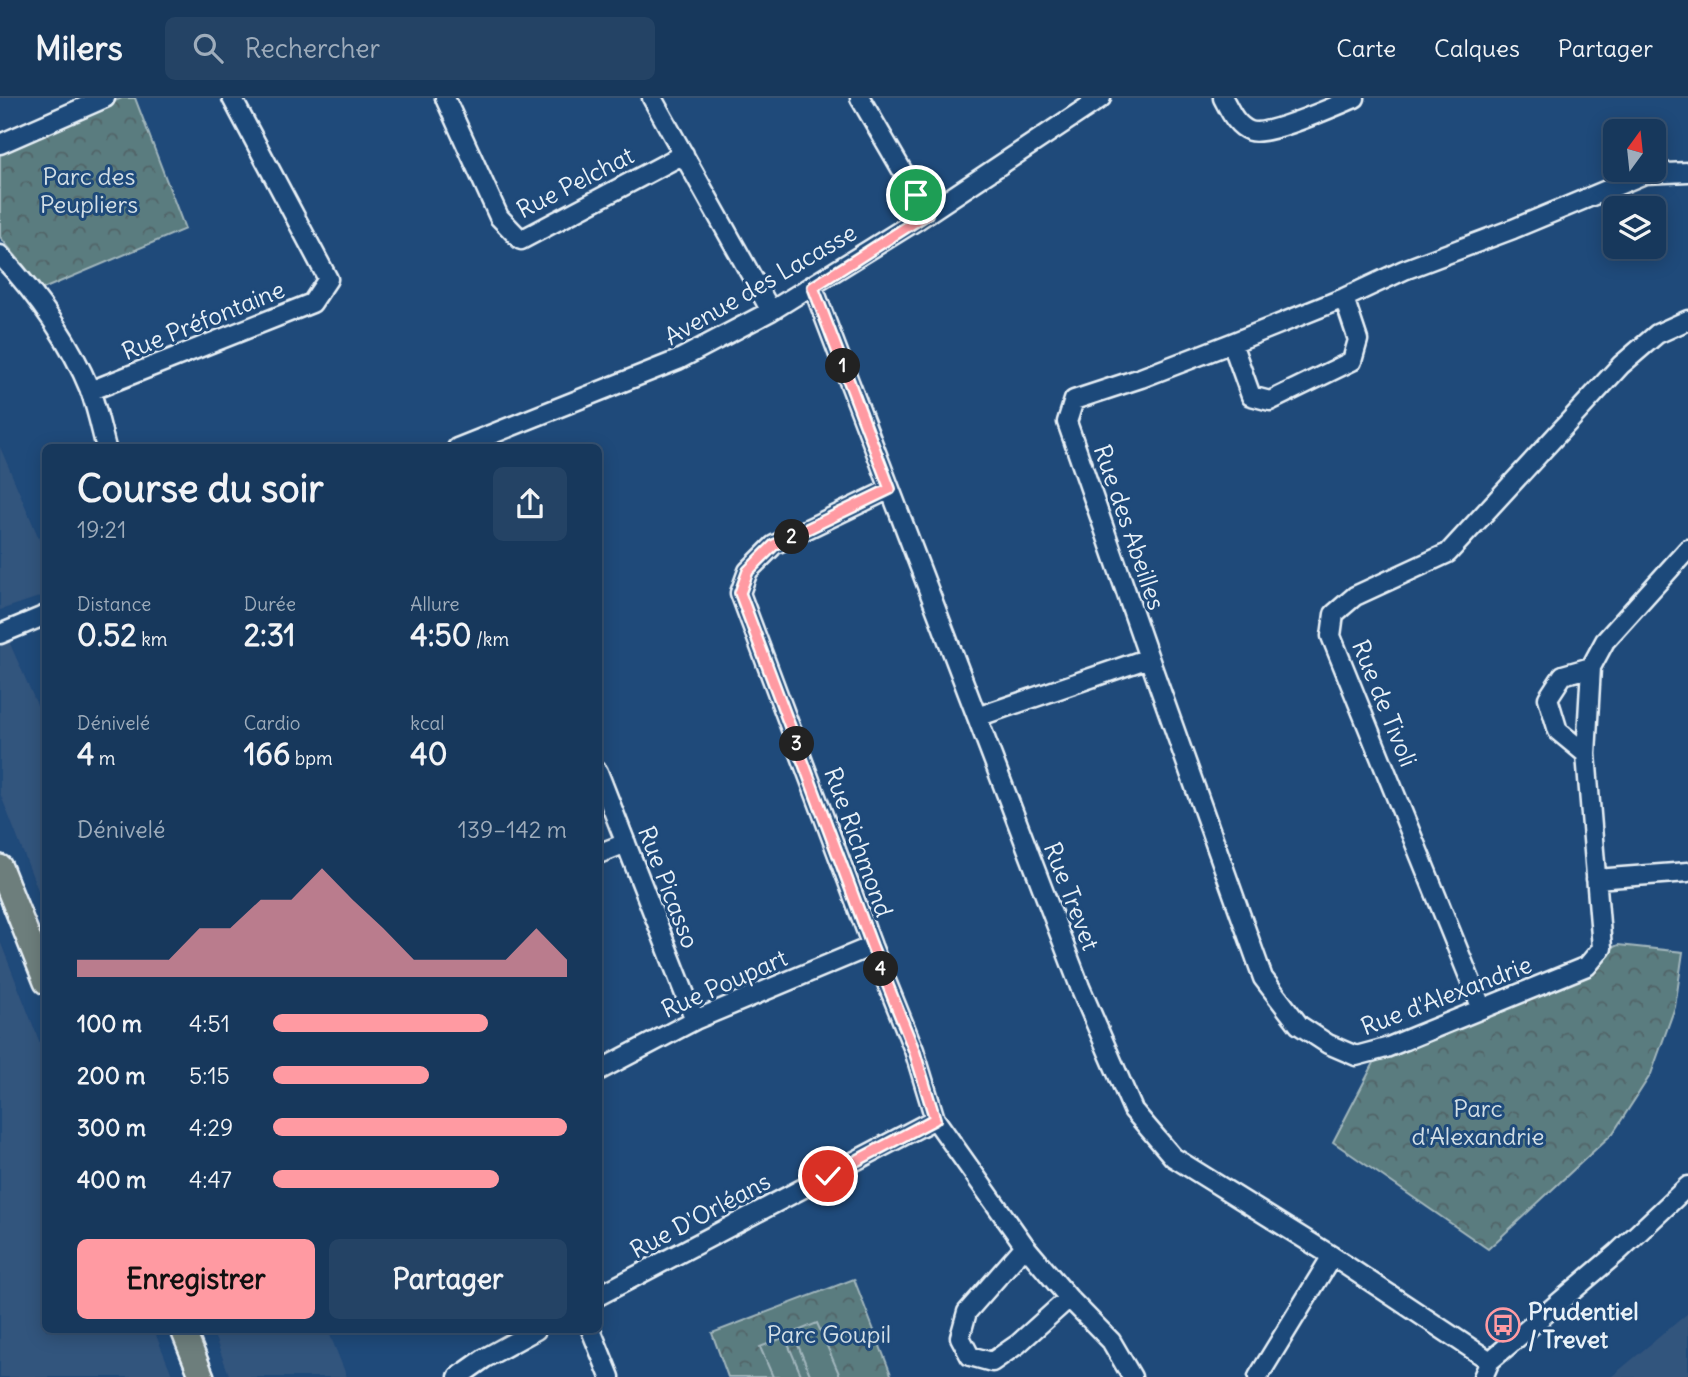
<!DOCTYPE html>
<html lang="fr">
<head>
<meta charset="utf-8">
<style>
  body { margin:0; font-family:Delius,sans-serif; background:#244365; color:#f1f3f6; height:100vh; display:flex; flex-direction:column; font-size:26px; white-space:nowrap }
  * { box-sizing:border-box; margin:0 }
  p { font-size:23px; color:#9eacbb }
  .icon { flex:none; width:38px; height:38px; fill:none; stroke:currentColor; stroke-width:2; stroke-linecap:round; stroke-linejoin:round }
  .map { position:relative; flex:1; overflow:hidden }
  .drawer { position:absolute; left:42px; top:346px; width:560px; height:889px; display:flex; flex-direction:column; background:#17385c; border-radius:10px; box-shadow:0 4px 18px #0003,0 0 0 2px #365272 }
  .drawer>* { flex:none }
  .needle { width:46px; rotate:15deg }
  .fabs { position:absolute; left:1603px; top:21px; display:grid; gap:14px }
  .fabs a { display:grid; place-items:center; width:63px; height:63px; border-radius:10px; background:#17385c; box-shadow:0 4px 18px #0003,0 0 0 2px #365272; font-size:35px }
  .pin { position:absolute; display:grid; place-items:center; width:60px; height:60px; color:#fff; margin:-30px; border:4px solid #fff; border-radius:50%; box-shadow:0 2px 7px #0007 }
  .km { position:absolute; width:35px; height:35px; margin:-18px; border-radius:50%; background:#222; color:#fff; font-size:19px; line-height:35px; text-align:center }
  .round { display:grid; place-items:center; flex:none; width:74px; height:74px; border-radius:10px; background:#244365 }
  .head { display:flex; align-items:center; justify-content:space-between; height:119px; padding:0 35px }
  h1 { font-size:38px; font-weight:700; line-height:52px }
  .figures { display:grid; grid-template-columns:repeat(3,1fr); gap:10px; height:119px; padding:7px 35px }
  .figures div { display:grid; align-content:center }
  .figures b { font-size:30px; font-weight:700 }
  .figures small { font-size:19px; font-weight:400 }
  .figures p { font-size:19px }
  .chart { height:196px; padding:14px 35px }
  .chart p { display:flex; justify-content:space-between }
  .chart svg { width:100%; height:126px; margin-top:7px; fill:#ff9aa2; opacity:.7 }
  .button { display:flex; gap:14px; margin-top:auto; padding:14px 35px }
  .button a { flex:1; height:80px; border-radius:10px; background:#ff9aa2; color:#111; font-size:28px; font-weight:700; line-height:80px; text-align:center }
  .button a+a { background:#244365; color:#f1f3f6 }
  ul { padding:0 35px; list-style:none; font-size:23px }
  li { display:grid; grid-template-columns:112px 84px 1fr; align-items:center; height:52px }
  li i { height:18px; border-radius:9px; background:#ff9aa2 }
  header { display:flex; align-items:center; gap:42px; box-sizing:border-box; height:98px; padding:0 35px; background:#17385c; border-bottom:2px solid #365272 }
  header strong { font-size:33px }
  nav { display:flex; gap:38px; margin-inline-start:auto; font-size:24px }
  .search { width:490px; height:63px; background:#244365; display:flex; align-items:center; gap:18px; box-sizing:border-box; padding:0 24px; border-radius:10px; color:#9eacbb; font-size:26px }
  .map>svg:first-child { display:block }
</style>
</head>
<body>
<header>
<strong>Milers</strong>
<div class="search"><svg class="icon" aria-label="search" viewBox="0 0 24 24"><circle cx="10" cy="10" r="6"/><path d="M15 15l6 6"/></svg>Rechercher</div>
<nav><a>Carte</a><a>Calques</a><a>Partager</a></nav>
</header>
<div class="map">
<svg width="1688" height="1279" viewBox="0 0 1688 1279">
  <defs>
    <pattern id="park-crowns" width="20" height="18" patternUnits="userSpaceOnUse" patternTransform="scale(1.75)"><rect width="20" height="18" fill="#5a7b7f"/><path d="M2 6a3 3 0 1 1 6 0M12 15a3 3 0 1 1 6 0" fill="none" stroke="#516467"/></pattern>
  </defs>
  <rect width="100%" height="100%" fill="#1f4a7a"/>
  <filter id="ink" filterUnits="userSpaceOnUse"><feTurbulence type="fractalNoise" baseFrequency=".0143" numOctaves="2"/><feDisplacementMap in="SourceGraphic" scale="14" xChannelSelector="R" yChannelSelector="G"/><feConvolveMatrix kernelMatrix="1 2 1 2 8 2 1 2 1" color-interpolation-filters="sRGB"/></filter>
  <g filter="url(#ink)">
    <path fill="#33547d" d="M0,349L46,457L45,497L0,512Z
      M0,523L37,607L45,604V810L0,695Z
      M0,843L45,958L46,1232H154L173,1279H0Z
      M1688,1215V1279H1611Z
      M212,1232H328L347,1279H230Z"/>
    <path fill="url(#park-crowns)" stroke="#a1b6bc" stroke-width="2" d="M122,0H135L185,131L43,191L0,139V50Z
      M1618,847L1683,854L1675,909L1651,976L1613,1035L1488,1151L1333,1044L1377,959Z
      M854,1181L892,1279H728L712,1235Z"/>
    <path fill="#5a7b7f" stroke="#a1b6bc" stroke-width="2" d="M817,1225L840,1278L838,1279H811L793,1235Z
      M785,1239L802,1279H773L760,1249Z"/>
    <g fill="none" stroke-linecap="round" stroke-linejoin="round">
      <defs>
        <path id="minor" d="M445,0L499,119L521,142L684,56
          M652,0L771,213
          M860,0L927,115
          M1223,0C1230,13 1236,28 1250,33C1267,39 1335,8 1355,0
          M0,46L105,0
          M0,157C37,197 69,241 90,292C97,311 101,331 106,350
          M813,189L1080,889L1133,1012L1173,1059L1332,1158L1490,1263
          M1232,245L1251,298L1270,303L1352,263L1358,242L1344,200
          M90,293L312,205L328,181L232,0
          M457,350L678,262L771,213L919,121L1101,0
          M890,391L774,447L748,473L740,495L872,848L914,952L935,1021L1025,1148L1069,1200L1111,1243L1132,1279
          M0,536L46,517
          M1149,560L1263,880L1299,927L1328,946L1356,958L1386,950L1587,868L1602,850L1586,656L1591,569L1605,543L1688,451
          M977,619L1149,560L1067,324L1074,302L1141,280L1232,245L1344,200L1404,172L1513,131L1645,76L1688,74
          M1586,656L1558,633L1548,600L1563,577L1591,569
          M598,674L695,922
          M598,756L626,745
          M1596,781L1688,774
          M1482,911L1331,538L1334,516L1355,498L1448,455L1621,267L1657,236L1688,222
          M598,973L695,922L872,848
          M1025,1148L967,1214L960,1239L970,1258L992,1264L1018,1246L1069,1200
          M598,1198L935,1021
          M591,1232L610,1279
          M458,1279L485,1260L536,1232
          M1258,1279L1332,1158
          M1483,1279L1490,1263L1617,1155L1688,1088"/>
        <path id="major" d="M0,769L46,884
          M183,1232L202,1279"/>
      </defs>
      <use href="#minor" stroke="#e8f1f8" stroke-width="23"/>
      <use href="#major" stroke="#e8f1f8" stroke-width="28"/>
      <use href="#minor" stroke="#1f4a7a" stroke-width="18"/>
      <use href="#major" stroke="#6d7e7c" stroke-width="23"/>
    </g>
  </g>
  <g fill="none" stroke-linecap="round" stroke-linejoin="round" filter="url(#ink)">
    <defs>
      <path id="route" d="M828,1078L935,1021L914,952L872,848L740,495L748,473L774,447L890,391L813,189L927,116L916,97"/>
    </defs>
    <use href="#route" stroke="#fff" stroke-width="14"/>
    <use href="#route" stroke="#ff9aa2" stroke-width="9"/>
  </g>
  <defs>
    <symbol id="bus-ring" viewBox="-11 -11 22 22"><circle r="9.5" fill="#1f4a7a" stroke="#ff9aa2" stroke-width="1.5"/><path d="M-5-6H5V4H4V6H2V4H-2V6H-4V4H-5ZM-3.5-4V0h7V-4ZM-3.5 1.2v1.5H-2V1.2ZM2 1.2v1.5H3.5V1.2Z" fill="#ff9aa2"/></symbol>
  </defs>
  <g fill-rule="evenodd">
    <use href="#bus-ring" x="1484" y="1208" width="38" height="38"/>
  </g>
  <g text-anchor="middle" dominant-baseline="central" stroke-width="6" stroke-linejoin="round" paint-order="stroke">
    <g font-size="24" fill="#d3dfe6" stroke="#1f4a7a">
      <text x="89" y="78">Parc des<tspan x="89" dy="28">Peupliers</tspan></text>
      <text x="1478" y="1010">Parc<tspan x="1478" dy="28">d'Alexandrie</tspan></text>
      <text x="829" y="1236">Parc Goupil</text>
    </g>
    <g font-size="24" fill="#e8f1f8" stroke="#1f4a7a">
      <text transform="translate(575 84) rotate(-27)">Rue Pelchat</text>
      <text transform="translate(760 186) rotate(-30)">Avenue des Lacasse</text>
      <text transform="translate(203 222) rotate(-22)">Rue Préfontaine</text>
      <text transform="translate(1130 429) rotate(71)">Rue des Abeilles</text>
      <text transform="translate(1385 605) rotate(68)">Rue de Tivoli</text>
      <text transform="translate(859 744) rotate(70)">Rue Richmond</text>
      <text transform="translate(669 789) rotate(69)">Rue Picasso</text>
      <text transform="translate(1072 798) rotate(69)">Rue Trevet</text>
      <text transform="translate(724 885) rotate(-24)">Rue Poupart</text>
      <text transform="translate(1446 897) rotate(-21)">Rue d'Alexandrie</text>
      <text transform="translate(700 1117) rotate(-28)">Rue D'Orléans</text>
    </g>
    <g font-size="24" font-weight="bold" fill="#e8f1f8" stroke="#1f4a7a" text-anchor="start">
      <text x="1528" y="1213">Prudentiel<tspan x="1528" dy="28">/ Trevet</tspan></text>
    </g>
  </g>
</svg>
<div class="fabs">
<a><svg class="needle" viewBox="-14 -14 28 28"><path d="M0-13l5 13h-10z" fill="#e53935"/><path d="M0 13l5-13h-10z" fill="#9eacbb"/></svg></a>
<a><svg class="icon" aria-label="layers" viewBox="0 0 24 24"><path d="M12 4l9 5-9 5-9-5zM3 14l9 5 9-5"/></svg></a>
</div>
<div class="pin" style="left:916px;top:97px;background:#1e9e55"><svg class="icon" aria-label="arrive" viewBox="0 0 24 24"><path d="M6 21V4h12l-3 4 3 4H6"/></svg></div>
<div class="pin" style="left:828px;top:1078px;background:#d93025"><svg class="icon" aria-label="check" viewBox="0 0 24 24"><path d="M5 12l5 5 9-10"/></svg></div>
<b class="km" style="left:843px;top:268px">1</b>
<b class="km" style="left:792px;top:439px">2</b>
<b class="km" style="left:797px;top:646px">3</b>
<b class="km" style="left:881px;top:871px">4</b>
<section class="drawer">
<div class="head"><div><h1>Course du soir</h1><p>19:21</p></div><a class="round"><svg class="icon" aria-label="share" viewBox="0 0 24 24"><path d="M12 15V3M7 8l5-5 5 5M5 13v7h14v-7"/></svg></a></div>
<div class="figures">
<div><p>Distance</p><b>0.52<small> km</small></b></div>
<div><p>Durée</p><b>2:31</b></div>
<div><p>Allure</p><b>4:50<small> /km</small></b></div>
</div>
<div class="figures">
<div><p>Dénivelé</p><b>4<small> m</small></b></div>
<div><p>Cardio</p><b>166<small> bpm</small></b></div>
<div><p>kcal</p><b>40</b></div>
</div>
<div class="chart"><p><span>Dénivelé</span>139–142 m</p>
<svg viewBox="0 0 160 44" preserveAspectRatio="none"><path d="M0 44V38L10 38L20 38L30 38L40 27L50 27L60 17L70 17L80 6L90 17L100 27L110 38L120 38L130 38L140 38L150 27L160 38V44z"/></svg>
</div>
<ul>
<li><b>100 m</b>4:51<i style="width:73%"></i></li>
<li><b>200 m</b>5:15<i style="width:53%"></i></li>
<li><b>300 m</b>4:29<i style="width:100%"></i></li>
<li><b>400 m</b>4:47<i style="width:77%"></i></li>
</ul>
<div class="button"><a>Enregistrer</a><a>Partager</a></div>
</section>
</div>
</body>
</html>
